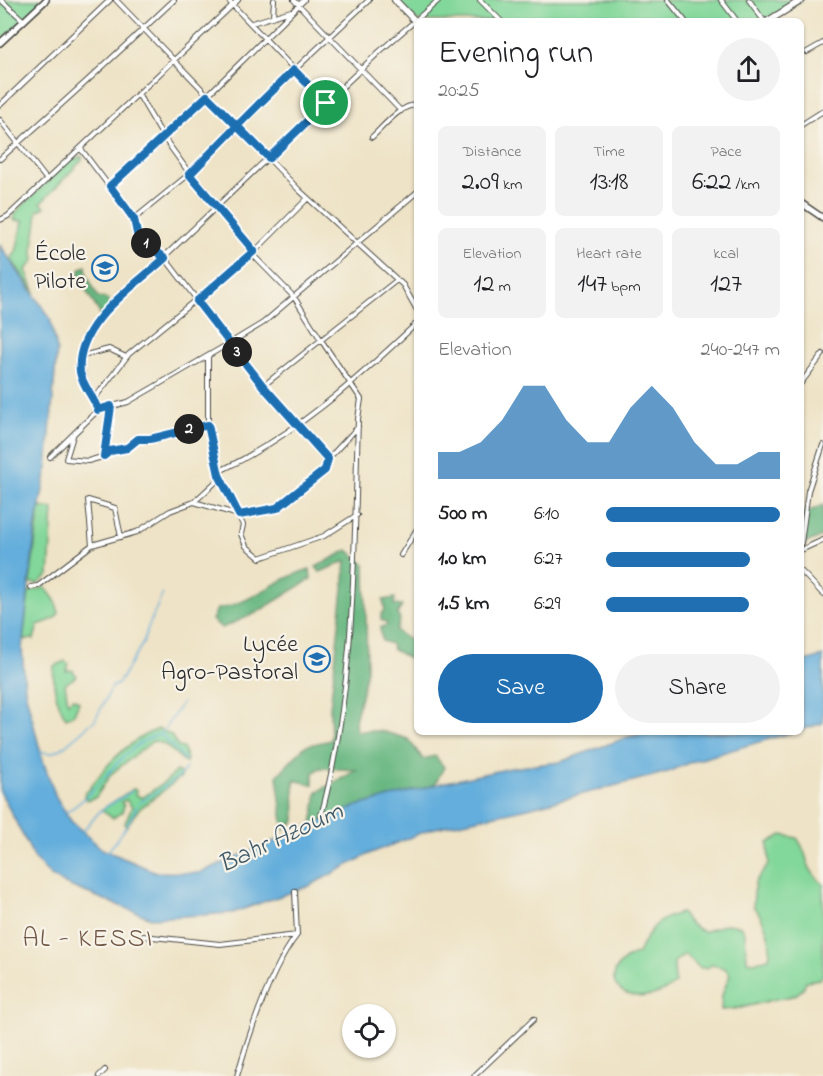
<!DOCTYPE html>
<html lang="en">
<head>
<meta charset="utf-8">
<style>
  body { margin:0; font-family:"Indie Flower",sans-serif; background:#f2f2f2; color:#202124; height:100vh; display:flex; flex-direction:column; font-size:22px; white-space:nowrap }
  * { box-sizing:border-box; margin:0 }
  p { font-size:20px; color:#757577 }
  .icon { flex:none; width:33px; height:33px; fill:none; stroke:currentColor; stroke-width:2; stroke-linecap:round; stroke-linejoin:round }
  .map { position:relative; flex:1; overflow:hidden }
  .sheet { position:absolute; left:414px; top:18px; width:390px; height:717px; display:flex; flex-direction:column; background:#fff; border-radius:9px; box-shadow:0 2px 4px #0004 }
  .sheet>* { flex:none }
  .buttons { position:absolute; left:342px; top:1004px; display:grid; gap:12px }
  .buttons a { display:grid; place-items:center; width:54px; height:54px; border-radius:50%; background:#fff; box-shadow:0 2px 4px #0004; font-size:30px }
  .pin { position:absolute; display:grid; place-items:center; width:51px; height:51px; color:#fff; margin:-26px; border:3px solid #fff; border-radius:50%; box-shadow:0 2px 6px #0007 }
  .km { position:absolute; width:30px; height:30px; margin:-15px; border-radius:50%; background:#222; color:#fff; font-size:16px; line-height:30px; text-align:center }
  .round { display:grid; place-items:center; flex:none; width:63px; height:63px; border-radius:32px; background:#f2f2f2 }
  .overview { display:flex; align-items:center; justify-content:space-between; height:102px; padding:0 24px }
  h1 { font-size:33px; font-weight:600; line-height:45px }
  .stats { display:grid; grid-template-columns:repeat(3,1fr); gap:9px; height:102px; padding:6px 24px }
  .stats div { display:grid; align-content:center; border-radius:9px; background:#f2f2f2; text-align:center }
  .stats b { font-size:26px; font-weight:600 }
  .stats small { font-size:16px; font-weight:400 }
  .stats p { font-size:16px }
  .chart { height:168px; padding:12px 24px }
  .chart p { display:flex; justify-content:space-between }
  .chart svg { width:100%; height:108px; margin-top:6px; fill:#1f6fb2; opacity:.7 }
  .primary-button { display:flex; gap:12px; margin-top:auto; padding:12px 24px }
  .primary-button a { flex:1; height:69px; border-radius:36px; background:#1f6fb2; color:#fff; font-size:24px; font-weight:600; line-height:69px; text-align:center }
  .primary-button a+a { background:#f2f2f2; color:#202124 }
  ul { padding:0 24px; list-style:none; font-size:20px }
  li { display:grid; grid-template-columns:96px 72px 1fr; align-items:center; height:45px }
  li i { height:15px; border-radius:8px; background:#1f6fb2 }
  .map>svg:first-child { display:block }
</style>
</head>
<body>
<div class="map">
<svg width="823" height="1076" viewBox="0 0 823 1076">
  <rect width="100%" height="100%" fill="#f7f3e8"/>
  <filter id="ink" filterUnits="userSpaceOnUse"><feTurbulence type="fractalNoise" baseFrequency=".0167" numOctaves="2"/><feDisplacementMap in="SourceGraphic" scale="12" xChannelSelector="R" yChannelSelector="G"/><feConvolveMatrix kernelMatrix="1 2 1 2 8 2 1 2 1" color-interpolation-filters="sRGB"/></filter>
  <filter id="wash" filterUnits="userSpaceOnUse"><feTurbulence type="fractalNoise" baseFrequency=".008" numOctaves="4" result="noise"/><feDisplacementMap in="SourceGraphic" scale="24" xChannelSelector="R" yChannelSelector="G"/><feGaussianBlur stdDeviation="1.35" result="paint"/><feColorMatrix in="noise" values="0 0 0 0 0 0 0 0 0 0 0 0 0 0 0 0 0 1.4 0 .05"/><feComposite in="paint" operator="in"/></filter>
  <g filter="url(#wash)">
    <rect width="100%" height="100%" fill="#eee3c6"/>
    <path fill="#82d79a" stroke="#568162" stroke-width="1.5" d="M0,0H46L0,43Z
      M395,0H802L768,21H417Z
      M82,156V160L41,203L45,207L37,211C39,231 30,238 34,260L26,270L35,293L11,259L16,252L23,221L14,220L15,213L67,162Z
      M40,507L53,509L49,575L38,584L30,583Z
      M45,587L55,600L59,613L54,619L38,625L34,639L23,640L29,592Z
      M65,661L69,664L66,671L72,670L77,676L65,684L68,702L74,698L79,702L74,714L66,718C56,701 52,686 54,666Z
      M159,729L171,735L178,747L183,748L187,759L186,763L164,744L153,741L111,774L96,797L87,800L84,797L85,791L89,790C104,766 132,737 159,729Z
      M176,771L182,774L181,777L138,810L126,827L125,823L132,807L126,800L121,802L124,806L122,812L113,818L101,810L133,789L137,790L135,794L142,798L170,778Z
      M782,835L797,838C810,855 802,866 823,884V974L820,979L806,981C801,999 787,996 772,1000C752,1005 743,1009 721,1010L722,995L730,975L726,969L713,964L707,968H700L685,954L674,962L675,984C630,1018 585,975 638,953C649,931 656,918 681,913L690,924L703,932L726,924L741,926L745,933L747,961L754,962L769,958C773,941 764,918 753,906L755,882L769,864L768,843Z"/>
    <path fill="#69b882" stroke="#4a7256" stroke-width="1.5" d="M86,266L87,275L98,297L108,299L113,309L106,318L102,317L78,277L81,268Z
      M823,505V536L801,545V515Z
      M348,550L365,565L367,670L355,721L356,731H381L408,739L423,759L435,756L444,767L434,786L328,823L312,825L317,792L357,770L320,768L313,773V785L294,780L295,821L284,830L277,776L305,746L331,740L330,708L346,561L320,572L316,567Z
      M310,569L311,579L256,613L222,628L212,620L217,609C253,603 276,578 310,569Z
      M395,598L394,605L402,606L397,614L400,619L396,631L417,645V663L392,649L391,644L382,641L380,628L387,625L386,622L381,620V614L385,610L383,600Z"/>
    <path fill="#64aedc" stroke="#486c84" stroke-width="1.5" d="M0,245L50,318L57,349L47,469L36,525L22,649L25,690L42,758L56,797L71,821L102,849L156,872L199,873L357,806L442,783L511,768L560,762L628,737L651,732H793L691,762L668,772L524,809L431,829L369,854L309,886L232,913L151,918L67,885L51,876L35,859L0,791Z
      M823,656V723L801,730V662Z"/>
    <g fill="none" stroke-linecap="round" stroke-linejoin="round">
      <path stroke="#64aedc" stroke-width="1.5" d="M161,734L185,760
        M40,752L51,753L61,749L95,720L112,687L118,684L143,643L147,630L163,593
        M66,812C99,794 122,743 161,734L183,702
        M82,832L101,810L132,791
        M107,853L126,827L138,804L180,776L186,768"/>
    </g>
  </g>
  <g filter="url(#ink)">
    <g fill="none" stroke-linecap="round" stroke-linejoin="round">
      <defs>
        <path id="street" d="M1,0L24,21
          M116,0L299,190L403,285L417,310
          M228,0L326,103
          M294,0L401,111
          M480,0L501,21
          M668,0L685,21
          M721,0L737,21
          M749,0L764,21
          M273,16L274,0
          M252,23L291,11
          M807,52L823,43
          M138,94L164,138L190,174L254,251
          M0,105L110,0
          M0,120L47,180
          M801,125L823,111
          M372,137C383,127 401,104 417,105
          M81,149L134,219L138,238L165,258L230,343L128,402L98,410L94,399
          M0,159C59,107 117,54 174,0
          M110,186L154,148L304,0
          M308,198L252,254L129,354L94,399C73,362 78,349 103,315L379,52L439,0
          M134,219L193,171L257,105L369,0
          M0,220L8,216L238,0
          M252,254L294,297L321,340L397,280
          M82,356L109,349L126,357
          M801,383L823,354
          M263,386L230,343L263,323L417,192
          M73,436L66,459L88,461L102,457L110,451L127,448L138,439H150L208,425
          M104,456L111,407
          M50,457L98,410
          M220,471C295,435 357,380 417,323
          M220,478L243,525L241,534L246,546L260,558L324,536L357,515
          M194,502L220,478L208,433V356
          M801,543L808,491L823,445
          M92,545L88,500L115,508L121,537
          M801,550L823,540
          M401,555L417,529
          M801,571L823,594
          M31,587L38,586L92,545L137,532L170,511L194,502L239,515L277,508L325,470L328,459
          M321,816C356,687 354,551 358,419L361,399L321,340L263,386L328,459L358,427
          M143,936L220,944L297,935L295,891
          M99,1076L105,1070
          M237,1076C249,1035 271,968 297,935
          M474,1076L534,1019"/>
        <path id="secondary" d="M0,43L46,0
          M801,203L823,218"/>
        <path id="primary" d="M395,0L417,23
          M768,21L802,0"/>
      </defs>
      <use href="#street" stroke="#484742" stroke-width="6"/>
      <use href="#secondary" stroke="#484742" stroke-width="8"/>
      <use href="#primary" stroke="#484742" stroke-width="8"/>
      <use href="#street" stroke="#fff" stroke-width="4"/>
      <use href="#secondary" stroke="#fff" stroke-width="5"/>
      <use href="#primary" stroke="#fff" stroke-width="6"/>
    </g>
  </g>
  <g fill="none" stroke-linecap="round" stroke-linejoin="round" filter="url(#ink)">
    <defs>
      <path id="route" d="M326,103L269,158L207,96L110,186L134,219L138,238L165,258C134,287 75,323 80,372C82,385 94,397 98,410L111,406L104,456L110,451L127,448L138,439H150L208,425L219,475L239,515L277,508L325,470L328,459L263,386L197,301L254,251L189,174L193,171C226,137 259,103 294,70L326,103"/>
    </defs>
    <use href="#route" stroke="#fff" stroke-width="12"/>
    <use href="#route" stroke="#1f6fb2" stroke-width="8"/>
  </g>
  <defs>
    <symbol id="school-ring" viewBox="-11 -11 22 22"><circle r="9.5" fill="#f7f3e8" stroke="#1f6fb2" stroke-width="1.5"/><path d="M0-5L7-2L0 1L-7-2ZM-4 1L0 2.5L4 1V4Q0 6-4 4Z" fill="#1f6fb2"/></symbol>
    <symbol id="university-ring" viewBox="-11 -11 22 22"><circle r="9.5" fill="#f7f3e8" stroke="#1f6fb2" stroke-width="1.5"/><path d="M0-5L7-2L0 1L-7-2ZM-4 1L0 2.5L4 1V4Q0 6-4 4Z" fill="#1f6fb2"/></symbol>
  </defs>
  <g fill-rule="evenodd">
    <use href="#school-ring" x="90" y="253" width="30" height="30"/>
    <use href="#university-ring" x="302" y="644" width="30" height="30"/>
  </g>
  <g text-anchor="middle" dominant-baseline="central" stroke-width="4.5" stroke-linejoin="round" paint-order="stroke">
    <g font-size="24" fill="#2b2b2b" stroke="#f7f3e8" text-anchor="end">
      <text x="86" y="254">École<tspan x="86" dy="28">Pilote</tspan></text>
      <text x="298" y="645">Lycée<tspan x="298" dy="28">Agro-Pastoral</tspan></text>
    </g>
    <g font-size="26" font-style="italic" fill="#3f5969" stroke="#f7f3e8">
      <text transform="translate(281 839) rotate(-25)">Bahr Azoum</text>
    </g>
    <g font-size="26" letter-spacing="1.5" fill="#725846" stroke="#f7f3e8">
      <text x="88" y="940">AL - KESSI</text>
    </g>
  </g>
</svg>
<div class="buttons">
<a><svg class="icon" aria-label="locate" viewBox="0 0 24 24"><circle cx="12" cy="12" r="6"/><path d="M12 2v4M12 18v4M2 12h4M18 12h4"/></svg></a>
</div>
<div class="pin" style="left:326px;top:103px;background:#1e9e55"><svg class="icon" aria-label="arrive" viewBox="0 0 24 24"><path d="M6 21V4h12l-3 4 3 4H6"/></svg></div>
<b class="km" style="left:146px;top:243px">1</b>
<b class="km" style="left:189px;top:429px">2</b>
<b class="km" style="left:237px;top:352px">3</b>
<section class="sheet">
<div class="overview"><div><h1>Evening run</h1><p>20:25</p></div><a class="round"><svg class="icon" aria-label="share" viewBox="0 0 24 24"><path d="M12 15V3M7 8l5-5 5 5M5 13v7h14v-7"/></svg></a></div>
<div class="stats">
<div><p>Distance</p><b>2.09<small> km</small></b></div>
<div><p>Time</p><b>13:18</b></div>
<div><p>Pace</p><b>6:22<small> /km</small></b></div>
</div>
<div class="stats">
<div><p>Elevation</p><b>12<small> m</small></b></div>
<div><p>Heart rate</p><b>147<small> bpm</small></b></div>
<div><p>kcal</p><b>127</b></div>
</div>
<div class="chart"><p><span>Elevation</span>240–247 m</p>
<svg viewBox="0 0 160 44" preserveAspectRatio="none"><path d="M0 44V33L10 33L20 29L30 20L40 6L50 6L60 20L70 29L80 29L90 15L100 6L110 15L120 29L130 38L140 38L150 33L160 33V44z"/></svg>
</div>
<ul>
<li><b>500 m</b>6:10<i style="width:100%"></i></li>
<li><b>1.0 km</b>6:27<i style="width:83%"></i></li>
<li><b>1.5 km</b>6:29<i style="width:82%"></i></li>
</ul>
<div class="primary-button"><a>Save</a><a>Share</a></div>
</section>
</div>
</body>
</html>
